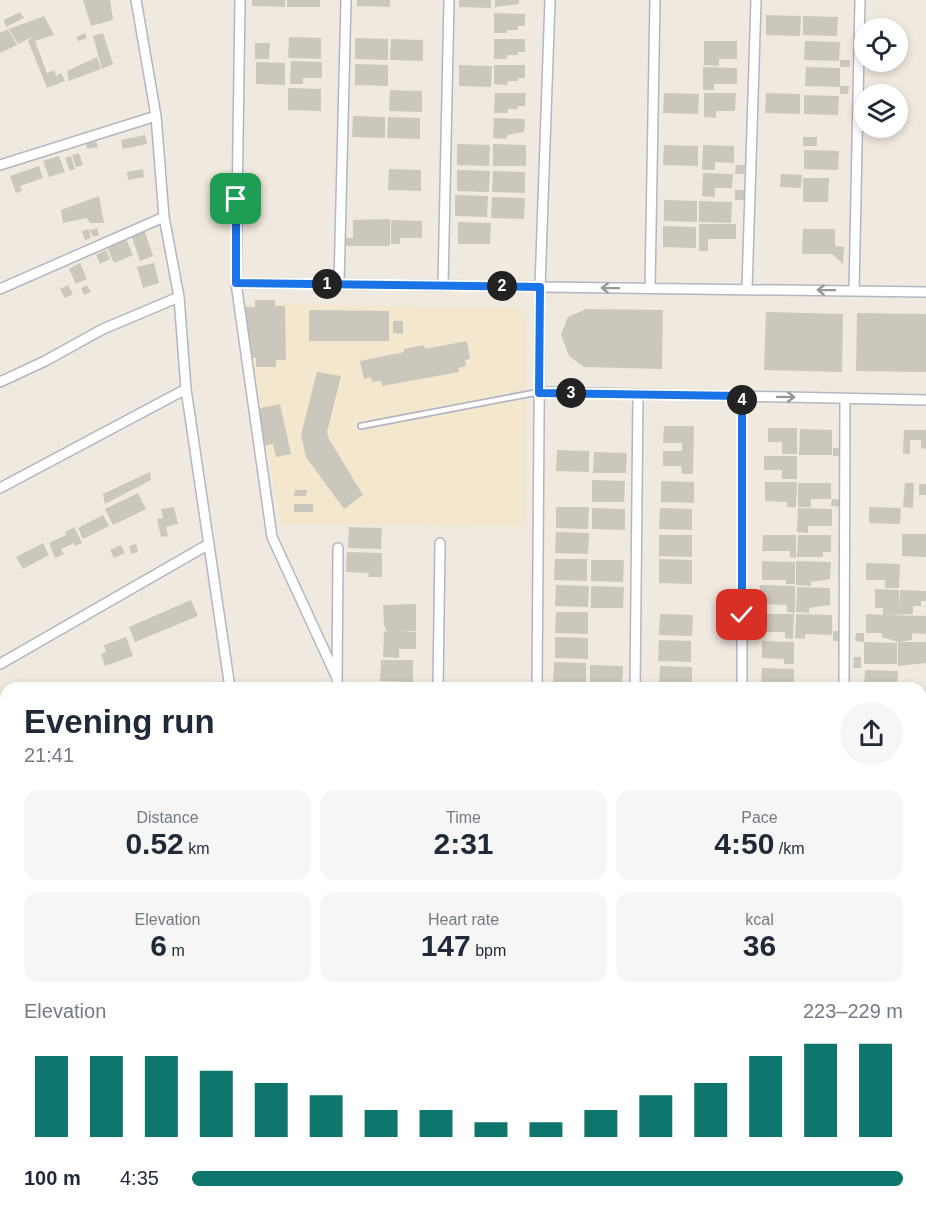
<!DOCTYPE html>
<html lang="en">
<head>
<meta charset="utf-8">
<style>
  body { margin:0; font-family:Arial,sans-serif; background:#f6f6f7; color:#1f2937; height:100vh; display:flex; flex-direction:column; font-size:22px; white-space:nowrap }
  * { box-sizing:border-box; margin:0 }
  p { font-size:20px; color:#747a83 }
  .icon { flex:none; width:33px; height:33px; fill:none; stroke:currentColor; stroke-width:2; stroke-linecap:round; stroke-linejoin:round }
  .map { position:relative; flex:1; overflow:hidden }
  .sheet { position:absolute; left:0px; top:682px; width:927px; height:532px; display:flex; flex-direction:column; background:#fff; border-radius:18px 18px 0 0; box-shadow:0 3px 9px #0003 }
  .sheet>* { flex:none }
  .buttons { position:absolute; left:854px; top:18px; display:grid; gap:12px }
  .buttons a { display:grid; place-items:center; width:54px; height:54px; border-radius:50%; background:#fff; box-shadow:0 3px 9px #0003; font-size:30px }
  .pin { position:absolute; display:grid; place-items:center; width:51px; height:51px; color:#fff; margin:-26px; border-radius:12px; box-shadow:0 3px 9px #0006 }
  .km { position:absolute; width:30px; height:30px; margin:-15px; border-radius:50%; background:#222; color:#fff; font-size:16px; line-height:30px; text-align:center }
  .round { display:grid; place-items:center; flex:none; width:63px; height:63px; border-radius:32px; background:#f6f6f7 }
  .overview { display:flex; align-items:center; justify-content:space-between; height:102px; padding:0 24px }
  h1 { font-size:33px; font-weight:700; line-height:45px }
  .figures { display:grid; grid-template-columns:repeat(3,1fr); gap:9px; height:102px; padding:6px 24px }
  .figures div { display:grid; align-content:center; border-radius:15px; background:#f6f6f7; text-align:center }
  .figures b { font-size:30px; font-weight:700 }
  .figures small { font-size:16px; font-weight:400 }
  .figures p { font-size:16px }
  .chart { height:168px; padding:12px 24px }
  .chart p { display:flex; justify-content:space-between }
  .chart svg { width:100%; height:108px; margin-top:6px; stroke:#0f766e; stroke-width:6 }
  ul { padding:0 24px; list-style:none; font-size:20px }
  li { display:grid; grid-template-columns:96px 72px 1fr; align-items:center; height:45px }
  li i { height:15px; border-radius:8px; background:#0f766e }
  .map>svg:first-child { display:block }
</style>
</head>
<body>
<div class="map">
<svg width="926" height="1214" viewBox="0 0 926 1214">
  <rect width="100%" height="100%" fill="#f0e9df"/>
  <path fill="#f3e8ce" d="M242,303L520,308L527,320L525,527L281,524Z"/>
  <path fill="#cbc7bd" d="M83,0H110L113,20L91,26Z
    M252,0H285V7L252,6Z
    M287,0H320V7H287Z
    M357,0H390V7L357,6Z
    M459,0H491V8L459,7Z
    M495,0H519V4L495,7Z
    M20,12L24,18L6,27L4,20Z
    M494,13L525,14V26H518V30H507V33H494Z
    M766,15L801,16L800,36L766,35Z
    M44,16L54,35L35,41L47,73L54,70L56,76L61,73L65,81L47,88L28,41L34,36L18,44L9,29Z
    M803,16L838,17L837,36L803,35Z
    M8,29L17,45L0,53V33Z
    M85,33L87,38L78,41L76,37Z
    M103,33L113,64L102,69L93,36Z
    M289,37L321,38V59L288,58Z
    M355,38L388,39V60L355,59Z
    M391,39L423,40V61L390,60Z
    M494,39H525V52H518V55H507V59H494Z
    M704,41H737V59H719V66L704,65Z
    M805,41L840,42L839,61L804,60Z
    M255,43H270L269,59H255Z
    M97,57L101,69L69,81L67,71Z
    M840,60H850V67H840Z
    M291,61L322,62V78H303V84H290Z
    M256,62L285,63V85L256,84Z
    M355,64L388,65V86L355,85Z
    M459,65L492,66L491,87L459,86Z
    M494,65H525V78H518V81H508L507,85L494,84Z
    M703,67L737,68V84H714V90H703Z
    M806,67L840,68V87L805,86Z
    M840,86H849L848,94H840Z
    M288,88L321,89V111L288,110Z
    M390,90L422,91V112L389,111Z
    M495,93H526L525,106H518V109H508V113H494Z
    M664,93L699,94L698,114L663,113Z
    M704,93H736L735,111H716V118L704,117Z
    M766,93L800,94V114L765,113Z
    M804,95L839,96L838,115L804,114Z
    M353,116L385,117V138L352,137Z
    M388,117L420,118V139L387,138Z
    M494,118L525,119L524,132L507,135V139L493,138Z
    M145,135L147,144L123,149L121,140Z
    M803,137H817V146H803Z
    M96,141L98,147L87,149L86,143Z
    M457,144L490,145L489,166L457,165Z
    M493,144L526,145V166H493Z
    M664,145L698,146V166L663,165Z
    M703,145L734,146V163L715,162V170H702Z
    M804,150L839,151L838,170L804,169Z
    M79,153L83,165L76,167L72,155Z
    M59,156L65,172L49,177L43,161Z
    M71,156L75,169L70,171L65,158Z
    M736,165H745L744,174H735Z
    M39,166L43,178L20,186L22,191L16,193L10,176Z
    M143,169L144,177L128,180L127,172Z
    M389,169L421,170V191L388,190Z
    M457,170L490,171L489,192L457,191Z
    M493,171L525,172V193L492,192Z
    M703,173L733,174L732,188H715V197L702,196Z
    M781,174L802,175L801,188L780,187Z
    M803,178H829L828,202H803Z
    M735,190H745V200H735Z
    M455,195L488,196L487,217L455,216Z
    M99,196L104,223H90L87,218L63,223L61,210Z
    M492,197L525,198L524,219L491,218Z
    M664,200L697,201V222L664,221Z
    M699,201L732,202L731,223L699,222Z
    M390,219V246H345V238H353V220Z
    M391,220L422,221V238H400V244H391Z
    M458,222L491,223L490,244H458Z
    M699,224H736V239H708V251H699Z
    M663,226L696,227V248L663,247Z
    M97,228L99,235L93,237L90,230Z
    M89,229L91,238L85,240L82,231Z
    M144,229L153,256L140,261L131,234Z
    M803,229H835V246L844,247L843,264L832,254H802Z
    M126,239L133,255L114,263L107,247Z
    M106,250L110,259L100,264L96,255Z
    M80,263L87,279L76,284L69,269Z
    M154,263L159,283L143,288L137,267Z
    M68,285L73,294L65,298L60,289Z
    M87,285L91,292L84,295L81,288Z
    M255,300H275V306H285L286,360H276V367H256V358H246L245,307H255Z
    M586,309L663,310L662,369L584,367L569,356L561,335L568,317Z
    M309,310L389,311V341H309Z
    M766,312L843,314L842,372L764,370Z
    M857,313L926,314V372L856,371Z
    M393,321H403V334L393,333Z
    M467,341L470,359L465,360L466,366L458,368L459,372L382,386L381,381L372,382L371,377L364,379L360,361L404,352V349L424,345L425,349Z
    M317,372L341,376L327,432L329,439L363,495L344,509L306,457L301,435Z
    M280,404L291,454L276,457L273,444L260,447L256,409Z
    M664,426H694L693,474H682L681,466H663V451H682V443H663Z
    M768,428H797V454H782V442H768Z
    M800,429L832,430V455H799Z
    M904,430H926V449L921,448V440H910V454H903Z
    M833,448H843V456H833Z
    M557,450L589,451V472L556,471Z
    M594,452L627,453L626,473H593Z
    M764,456H797V479H782V470H764Z
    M150,472L151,480L105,504L103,494Z
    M592,480L625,481L624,502H592Z
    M661,481L694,482V503L661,502Z
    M765,482H797L796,507H787V502L765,501Z
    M798,483H831V499H811V507H798Z
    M905,483H914L913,508L903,507Z
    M919,484H926V495H919Z
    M295,490H307L306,496H294Z
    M138,493L146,509L113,525L105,509Z
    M832,499L843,500V507L831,506Z
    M294,504H313V512H294Z
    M174,507L178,524L166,527L168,536L161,537L157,519L163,518L161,509Z
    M556,507H589L588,529L556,528Z
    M869,507L901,508L900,524L869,523Z
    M592,508L625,509V530L592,529Z
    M660,508L692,509V530L659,529Z
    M798,508L832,509V526H808V533L797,532Z
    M103,515L109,526L83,539L78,528Z
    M74,527L82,543L75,546L74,543L61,549L64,554L55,558L49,543L66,535L65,532Z
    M349,527L382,528L381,549L348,548Z
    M556,532L589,533L588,554L555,553Z
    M902,534H926V557L902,556Z
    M659,535H692V557L659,556Z
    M763,535H796V558L790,557V551H762Z
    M798,535H831V552H823V557H797Z
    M43,543L49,555L23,569L16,557Z
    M136,544L138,552L131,554L129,546Z
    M121,545L125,553L114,558L110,550Z
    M347,552L382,553V577H368L369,573L346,572Z
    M555,559H587V581L554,580Z
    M659,559L692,560V584L659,583Z
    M591,560H624L623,582L591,581Z
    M762,561L795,562V584H786V580H762Z
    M796,561L831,562L830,579L811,582V586L796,585Z
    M866,563L900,564L899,588H885V580H866Z
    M556,585L589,586L588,607L555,606Z
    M760,585L795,586V613L787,612V605L759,604Z
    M591,586L624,587L623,608H591Z
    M797,587L830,588V605L809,608V613L796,612Z
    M875,589L899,590V611L900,590L926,591V601H921V606H913V614L887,615L926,616V634L912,633V640L898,642L882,637V633H866V614L883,615V608H875Z
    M191,600L198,616L135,642L129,627Z
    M416,604V631L400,632H416V649H399V658L383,657L384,631L387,632L384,625L383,605Z
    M556,612H588V634L555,633Z
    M660,614L693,615L692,636L659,635Z
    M761,614H794L793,639L785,638V632H761Z
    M796,614L832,615V635L805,634V639L795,638Z
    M833,631H840V641H833Z
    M856,633H864V642L855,641Z
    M126,637L133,656L105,666L101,654L106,652L104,645Z
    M555,637L588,638V659L555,658Z
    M659,640L691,641V662L658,661Z
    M762,641L794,642V664H784V659L762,658Z
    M864,642L897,643V664H864Z
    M898,642H926V663L898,666Z
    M854,657H861V668H853Z
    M381,660H413V682L380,681Z
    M554,662L586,663V684L553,683Z
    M590,665L623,666L622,687L590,686Z
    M660,666L692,667V688L659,687Z
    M762,668L794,669V688H761Z
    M865,670L898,671L897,688H864Z
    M379,684V688H355V685Z
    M380,685L413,686V688H380Z
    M921,697H926V719L921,718Z
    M921,723H926V744H921Z
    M921,748H926V769H921Z
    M921,826H926V847H921Z
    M921,853H926V874H921Z
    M921,997H925V1007H921Z"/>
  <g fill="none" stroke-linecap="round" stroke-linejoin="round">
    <defs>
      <path id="lane" d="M361,426L539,392"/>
      <path id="street" d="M136,0L156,116L164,217L179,297L186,389L230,688
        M240,0L236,283L272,537L337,678
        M0,165L156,116
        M236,283L926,292
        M339,284L346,0
        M443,285L449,0
        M650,288L655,0
        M0,289L164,217
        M747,289L756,0
        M854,291L860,0
        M0,382L45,361L103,329L179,297
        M539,392L926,400
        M742,396V688
        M0,488L186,389
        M0,664L209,544
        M337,688L338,548
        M438,688L440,543
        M537,688L540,287L550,0
        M635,688L638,394
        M844,688L845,398
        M0,824L6,821
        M0,959L6,956
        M921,974H926
        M0,1093L6,1089
        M0,1193L6,1204
        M159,1209L162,1214
        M331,1209L333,1214
        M390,1209L391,1214
        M317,1214L324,1209"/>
    </defs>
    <use href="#lane" stroke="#b3b5c2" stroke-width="8"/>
    <use href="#street" stroke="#b3b5c2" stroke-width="12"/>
    <use href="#lane" stroke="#fff" stroke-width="4.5"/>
    <use href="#street" stroke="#fff" stroke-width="9"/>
  </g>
  <defs><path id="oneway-shaft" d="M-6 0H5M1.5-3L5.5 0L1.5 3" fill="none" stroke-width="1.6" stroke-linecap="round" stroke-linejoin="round" transform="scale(1.5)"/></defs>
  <g stroke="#969696">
    <use href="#oneway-shaft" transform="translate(610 288) rotate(-179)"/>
    <use href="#oneway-shaft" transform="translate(826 290) rotate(-179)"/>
    <use href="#oneway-shaft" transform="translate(786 397) rotate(1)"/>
  </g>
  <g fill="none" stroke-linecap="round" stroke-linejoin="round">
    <defs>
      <path id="route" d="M236,199V283L540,287L539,393L742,396V615"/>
    </defs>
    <use href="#route" stroke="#fff" stroke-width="12"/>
    <use href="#route" stroke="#1a73e8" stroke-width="8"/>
  </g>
</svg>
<div class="buttons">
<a><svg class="icon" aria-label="locate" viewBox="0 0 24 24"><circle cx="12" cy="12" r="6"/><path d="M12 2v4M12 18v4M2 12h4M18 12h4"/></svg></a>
<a><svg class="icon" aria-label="layers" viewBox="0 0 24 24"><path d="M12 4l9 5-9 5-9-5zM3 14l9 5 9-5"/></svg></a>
</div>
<div class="pin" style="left:236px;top:199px;background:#1e9e55"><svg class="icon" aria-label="arrive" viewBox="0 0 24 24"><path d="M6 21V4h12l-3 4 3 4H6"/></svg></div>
<div class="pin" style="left:742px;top:615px;background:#d93025"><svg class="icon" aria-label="check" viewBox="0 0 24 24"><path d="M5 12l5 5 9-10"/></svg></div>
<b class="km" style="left:327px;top:284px">1</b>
<b class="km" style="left:502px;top:286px">2</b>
<b class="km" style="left:571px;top:393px">3</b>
<b class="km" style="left:742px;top:400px">4</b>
<section class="sheet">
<div class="overview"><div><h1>Evening run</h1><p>21:41</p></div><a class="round"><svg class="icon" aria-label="share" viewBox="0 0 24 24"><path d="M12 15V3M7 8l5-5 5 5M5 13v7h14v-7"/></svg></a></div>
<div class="figures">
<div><p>Distance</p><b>0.52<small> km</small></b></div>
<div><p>Time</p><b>2:31</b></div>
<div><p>Pace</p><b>4:50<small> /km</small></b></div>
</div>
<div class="figures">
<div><p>Elevation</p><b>6<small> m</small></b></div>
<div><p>Heart rate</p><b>147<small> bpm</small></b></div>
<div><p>kcal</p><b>36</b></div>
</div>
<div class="chart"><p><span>Elevation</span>223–229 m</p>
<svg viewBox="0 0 160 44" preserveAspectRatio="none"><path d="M5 44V11M15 44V11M25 44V11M35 44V17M45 44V22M55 44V27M65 44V33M75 44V33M85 44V38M95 44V38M105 44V33M115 44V27M125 44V22M135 44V11M145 44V6M155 44V6"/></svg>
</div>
<ul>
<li><b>100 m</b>4:35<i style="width:100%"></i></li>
</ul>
</section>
</div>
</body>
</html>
